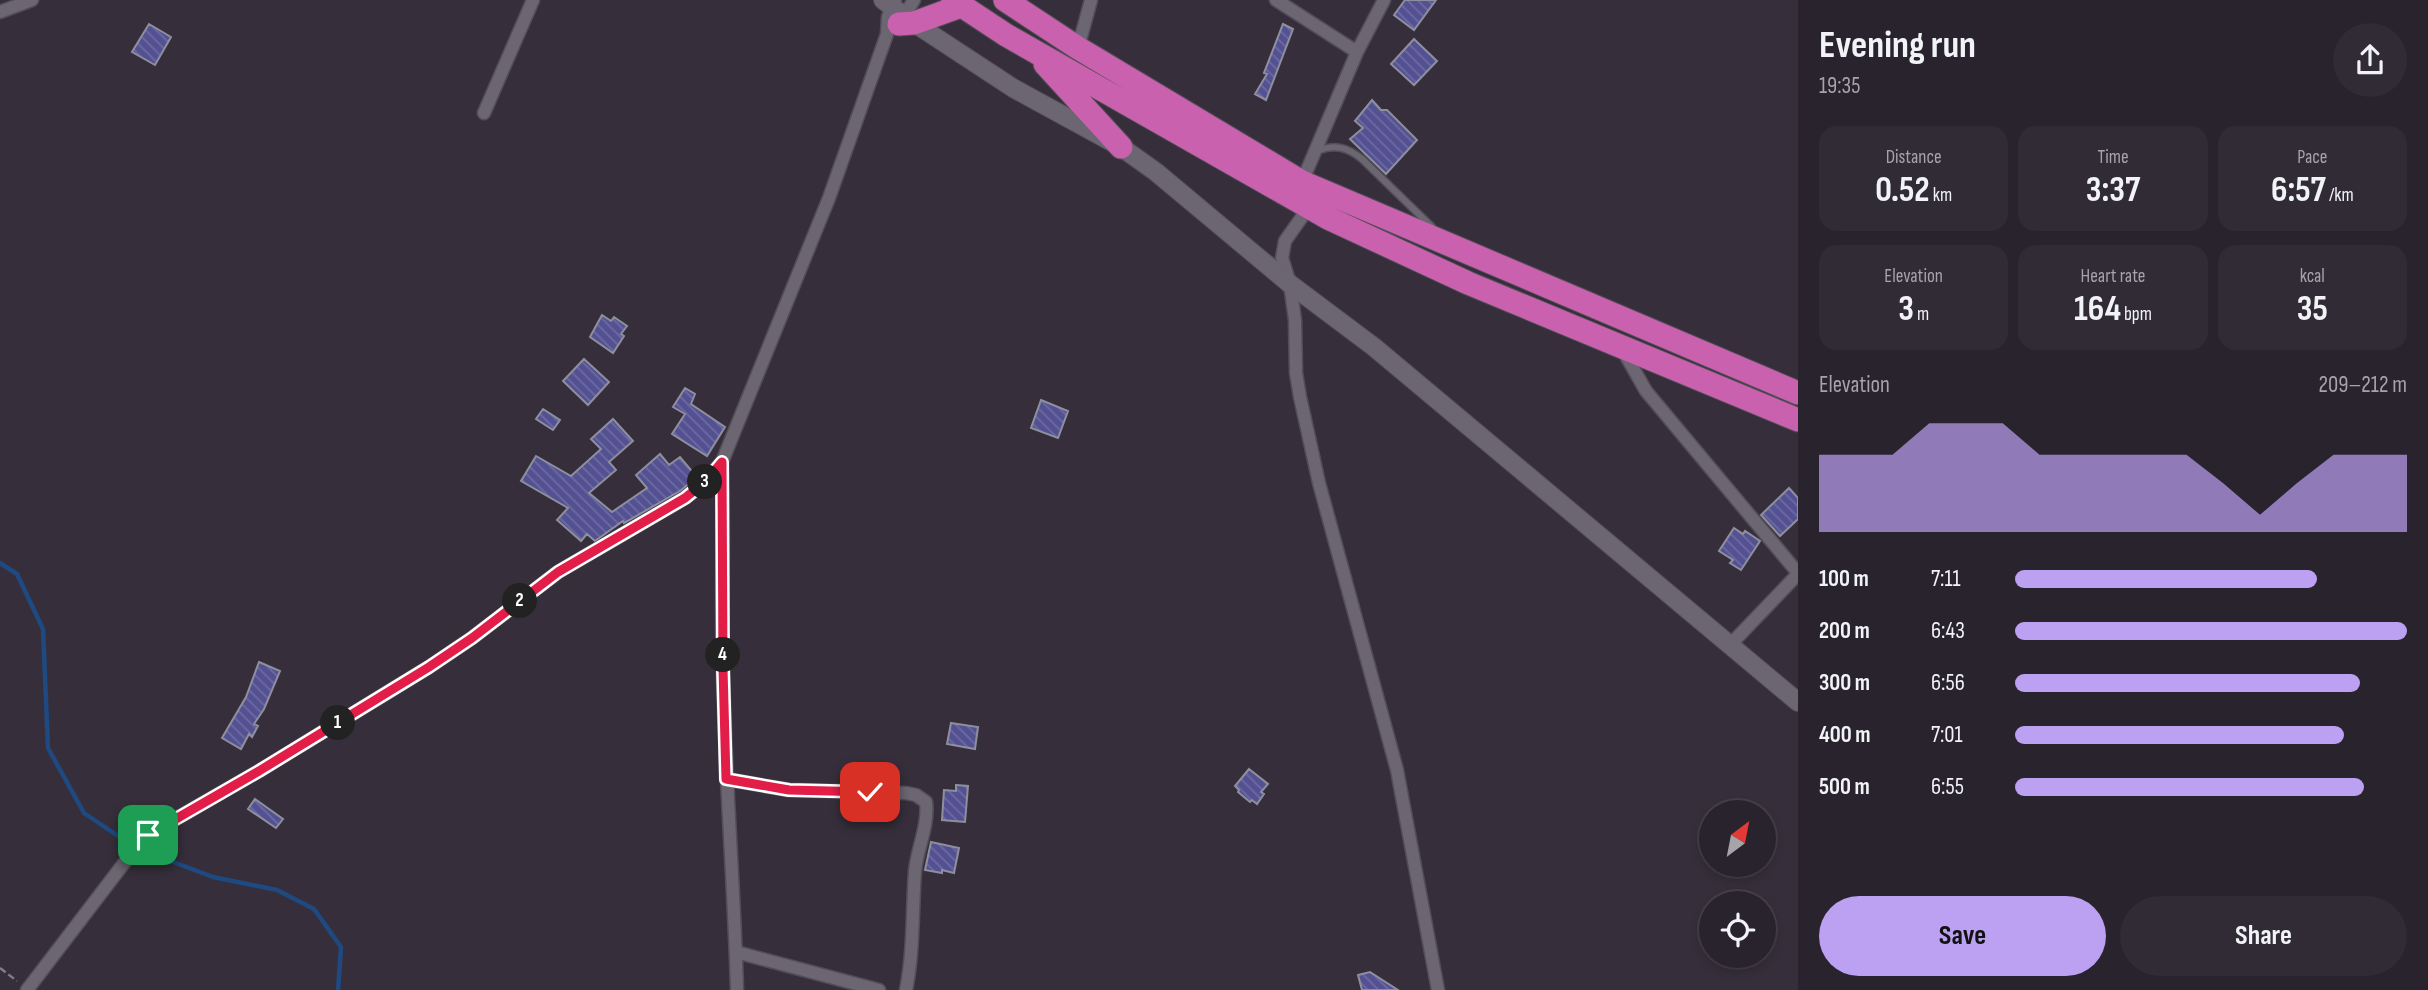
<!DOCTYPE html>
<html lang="en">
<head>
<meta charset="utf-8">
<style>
  body { margin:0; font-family:"Sofia Sans Condensed",sans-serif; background:#302b34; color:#f1f3f6; height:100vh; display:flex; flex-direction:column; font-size:26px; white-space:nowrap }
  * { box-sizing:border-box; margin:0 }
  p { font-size:23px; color:#a5a4a9 }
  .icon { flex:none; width:38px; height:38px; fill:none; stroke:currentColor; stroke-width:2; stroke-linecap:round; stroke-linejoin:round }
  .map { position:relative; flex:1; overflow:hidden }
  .drawer { display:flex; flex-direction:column; background:#28232c; width:630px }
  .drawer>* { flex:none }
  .needle { width:46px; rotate:32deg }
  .buttons { position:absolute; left:1699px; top:800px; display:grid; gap:14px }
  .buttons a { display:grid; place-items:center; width:77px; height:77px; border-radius:50%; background:#28232c; box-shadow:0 4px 10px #0003,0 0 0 2px #444048; font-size:35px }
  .pin { position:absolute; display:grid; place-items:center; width:60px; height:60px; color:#fff; margin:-30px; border-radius:14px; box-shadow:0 4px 10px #0006 }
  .km { position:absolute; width:35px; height:35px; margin:-18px; border-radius:50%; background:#222; color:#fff; font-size:19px; line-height:35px; text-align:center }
  .round { display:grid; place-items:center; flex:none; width:74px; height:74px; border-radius:37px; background:#302b34 }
  .head { display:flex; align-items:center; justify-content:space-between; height:119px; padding:0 21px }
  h1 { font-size:38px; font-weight:700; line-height:52px }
  .figures { display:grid; grid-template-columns:repeat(3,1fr); gap:10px; height:119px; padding:7px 21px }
  .figures div { display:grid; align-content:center; border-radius:18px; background:#302b34; text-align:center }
  .figures b { font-size:35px; font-weight:700 }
  .figures small { font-size:19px; font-weight:400 }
  .figures p { font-size:19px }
  .chart { height:196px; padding:14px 21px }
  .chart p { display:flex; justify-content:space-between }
  .chart svg { width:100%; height:126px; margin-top:7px; fill:#bca0f2; opacity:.7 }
  .button { display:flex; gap:14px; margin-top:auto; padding:14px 21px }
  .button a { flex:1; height:80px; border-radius:42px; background:#bca0f2; color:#111; font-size:28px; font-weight:700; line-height:80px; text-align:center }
  .button a+a { background:#302b34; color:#f1f3f6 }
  ul { padding:0 21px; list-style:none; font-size:23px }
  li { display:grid; grid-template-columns:112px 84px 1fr; align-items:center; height:52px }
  li i { height:18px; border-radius:9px; background:#bca0f2 }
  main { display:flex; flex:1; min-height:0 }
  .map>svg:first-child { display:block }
</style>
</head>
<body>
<main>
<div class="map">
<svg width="1798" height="990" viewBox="0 0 1798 990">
  <defs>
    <pattern id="building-back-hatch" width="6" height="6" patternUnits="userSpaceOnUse" patternTransform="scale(1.75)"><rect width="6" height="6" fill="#545193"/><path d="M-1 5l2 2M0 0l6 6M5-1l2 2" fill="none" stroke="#6d6aa2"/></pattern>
  </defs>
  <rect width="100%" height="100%" fill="#362f3b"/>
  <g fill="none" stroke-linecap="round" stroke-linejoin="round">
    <path stroke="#1e4981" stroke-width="4.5" d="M0,563L17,574L43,629L48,748L84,813L130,844
      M144,851L213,877L277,890L314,909L341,947L338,990"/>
  </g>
  <path fill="url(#building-back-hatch)" stroke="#8e8f9e" stroke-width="2" d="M1405,0H1436L1414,30L1394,15Z
    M149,24L171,37L155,65L132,52Z
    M1283,24L1293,29L1266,100L1255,94L1267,74L1264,73Z
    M1414,39L1437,61L1414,85L1391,64Z
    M1372,100L1381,110H1387L1417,140L1386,174L1350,139L1363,128L1355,121Z
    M602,315L611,321L614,317L627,326L621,334L624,336L613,353L590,337Z
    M584,359L609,382L588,405L563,381Z
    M685,388L695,394L691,404L725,427L707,456L672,434L685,414L673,407Z
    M1041,400L1068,411L1058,438L1031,428Z
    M543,409L560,420L553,430L536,419Z
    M613,419L633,441L609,462L616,470L589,493L612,512L647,488L636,475L660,454L669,465L680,457L697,477L680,491L624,523L623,521L595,541L587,534L581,541L557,520L568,508L521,481L536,456L571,476L601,449L591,439Z
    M1789,488L1798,498V519L1780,536L1761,515Z
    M1734,528L1743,534L1745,531L1760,541L1741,570L1730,563L1733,560L1719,551Z
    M259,662L280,671L264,709L254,724L258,726L252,737L249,734L241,749L222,738L246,697Z
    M951,723L978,727L975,749L947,744Z
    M1249,769L1268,784L1261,792L1264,794L1257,804L1252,800L1250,802L1238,792L1239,790L1235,786Z
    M956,785L968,786L965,822L942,820L944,790L956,791Z
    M255,799L283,819L276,828L248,809Z
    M931,842L959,848L954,873L942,870V873L925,870Z
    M1370,972L1398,990H1362L1358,975Z"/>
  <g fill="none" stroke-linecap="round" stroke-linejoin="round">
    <defs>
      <path id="lane" d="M1317,151C1335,144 1347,147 1362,159L1432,227"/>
      <path id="street" d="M1276,0L1357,52
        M0,12L32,0
        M900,22L914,0
        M1078,48L1091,0
        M484,113L533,0
        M1302,182L1357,52L1384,0
        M1309,207L1285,241L1282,258L1290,284L1295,320L1296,373L1300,397L1319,483L1397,770L1438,990
        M1621,347L1646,391L1798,573
        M722,462C724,531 721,601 723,670C725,777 734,883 737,990
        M1730,645L1798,574
        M726,779L789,790L906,793L916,795L926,802C929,825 917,849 915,871C912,912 914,950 906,990
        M736,952L879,990
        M27,990L144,837L259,771L429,667L472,638L558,572L685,498L700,487L722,462L829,198L887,34L888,17L895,0"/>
      <path id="secondary" d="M883,0L914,23L1013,88L1121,147L1156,172L1290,284L1374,347L1798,702"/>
      <path id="highway" d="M953,0L1006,35L1328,218L1468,283L1798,420
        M1005,0L1078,48L1302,182L1798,393
        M899,24L914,23L961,6
        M1045,64L1121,147"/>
    </defs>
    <use href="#lane" stroke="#524d57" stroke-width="9"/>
    <use href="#street" stroke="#524d57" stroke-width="15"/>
    <use href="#secondary" stroke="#524d57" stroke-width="20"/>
    <use href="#highway" stroke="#524d57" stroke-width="25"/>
    <path stroke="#827d86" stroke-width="2.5" stroke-dasharray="7 3.5" stroke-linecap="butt" d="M0,968L17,981"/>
    <use href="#lane" stroke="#6c6572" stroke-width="6"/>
    <use href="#street" stroke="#6c6572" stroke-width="12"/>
    <use href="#secondary" stroke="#6c6572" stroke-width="18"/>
    <use href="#highway" stroke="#ca61af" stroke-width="23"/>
  </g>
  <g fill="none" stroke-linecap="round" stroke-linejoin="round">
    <defs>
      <path id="route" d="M148,835L259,771L429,667L472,638L558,572L685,498L706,481L722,462L723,668L726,779L789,790L870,792"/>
    </defs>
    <use href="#route" stroke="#fff" stroke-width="14"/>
    <use href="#route" stroke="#e11d48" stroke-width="9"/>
  </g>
</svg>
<div class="buttons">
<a><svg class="needle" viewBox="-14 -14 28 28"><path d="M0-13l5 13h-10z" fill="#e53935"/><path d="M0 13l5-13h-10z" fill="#a5a4a9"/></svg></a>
<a><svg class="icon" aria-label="locate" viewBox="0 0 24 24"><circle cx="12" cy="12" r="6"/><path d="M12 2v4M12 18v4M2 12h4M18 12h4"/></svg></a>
</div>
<div class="pin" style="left:148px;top:835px;background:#1e9e55"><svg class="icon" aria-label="arrive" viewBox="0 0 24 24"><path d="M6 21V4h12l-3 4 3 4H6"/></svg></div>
<div class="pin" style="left:870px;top:792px;background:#d93025"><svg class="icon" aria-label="check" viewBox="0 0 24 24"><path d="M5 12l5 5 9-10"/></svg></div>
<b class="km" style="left:338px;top:723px">1</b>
<b class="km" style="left:520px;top:601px">2</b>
<b class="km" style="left:705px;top:482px">3</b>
<b class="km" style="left:723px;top:655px">4</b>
</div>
<section class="drawer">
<div class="head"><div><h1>Evening run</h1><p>19:35</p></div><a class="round"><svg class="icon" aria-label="share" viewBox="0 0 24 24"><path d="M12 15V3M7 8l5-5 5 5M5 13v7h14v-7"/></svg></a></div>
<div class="figures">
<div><p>Distance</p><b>0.52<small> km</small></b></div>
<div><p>Time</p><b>3:37</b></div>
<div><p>Pace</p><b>6:57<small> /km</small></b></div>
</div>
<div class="figures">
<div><p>Elevation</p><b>3<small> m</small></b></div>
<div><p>Heart rate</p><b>164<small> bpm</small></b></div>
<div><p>kcal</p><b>35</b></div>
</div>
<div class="chart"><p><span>Elevation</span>209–212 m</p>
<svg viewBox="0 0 160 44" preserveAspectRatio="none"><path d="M0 44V17L10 17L20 17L30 6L40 6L50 6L60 17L70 17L80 17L90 17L100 17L110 27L120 38L130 27L140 17L150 17L160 17V44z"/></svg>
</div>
<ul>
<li><b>100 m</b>7:11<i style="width:77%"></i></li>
<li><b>200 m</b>6:43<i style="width:100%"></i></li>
<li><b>300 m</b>6:56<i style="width:88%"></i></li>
<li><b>400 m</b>7:01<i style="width:84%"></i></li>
<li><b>500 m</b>6:55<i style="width:89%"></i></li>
</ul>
<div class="button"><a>Save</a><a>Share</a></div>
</section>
</main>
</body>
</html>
